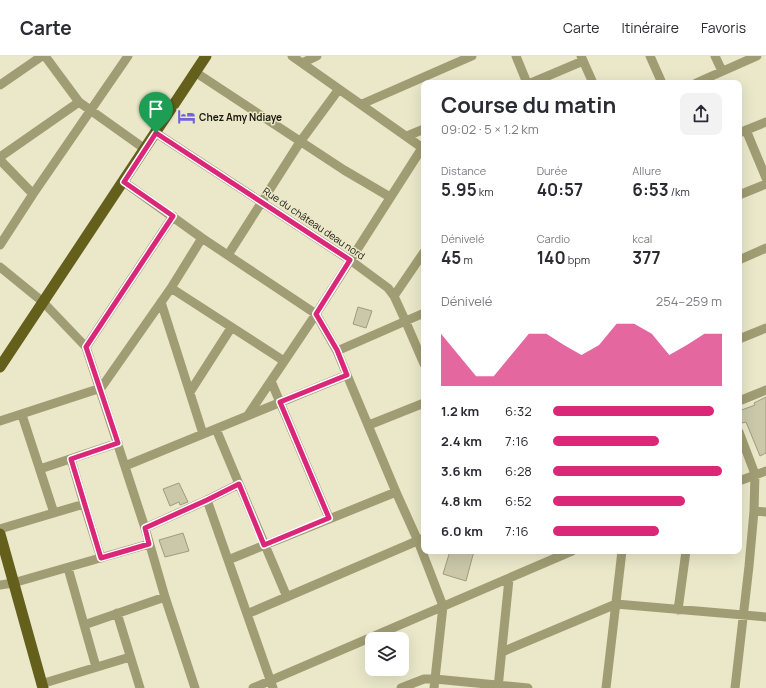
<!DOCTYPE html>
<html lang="fr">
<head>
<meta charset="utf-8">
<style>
  body { margin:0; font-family:Manrope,sans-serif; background:#f2f2f3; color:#2b2b33; height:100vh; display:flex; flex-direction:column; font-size:15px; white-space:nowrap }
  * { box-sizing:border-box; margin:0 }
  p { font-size:13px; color:#7c7c81 }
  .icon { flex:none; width:22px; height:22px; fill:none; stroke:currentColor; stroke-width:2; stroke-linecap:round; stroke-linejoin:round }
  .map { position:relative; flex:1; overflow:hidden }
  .details { position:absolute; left:421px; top:24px; width:321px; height:474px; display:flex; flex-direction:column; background:#fff; border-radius:8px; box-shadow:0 4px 16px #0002 }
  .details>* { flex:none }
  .tools { position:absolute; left:365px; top:576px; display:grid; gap:8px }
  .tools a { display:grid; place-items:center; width:44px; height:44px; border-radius:8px; background:#fff; box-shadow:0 4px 16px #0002; font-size:20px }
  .pin { position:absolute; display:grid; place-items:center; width:34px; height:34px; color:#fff; margin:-41px -17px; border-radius:50% 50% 50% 0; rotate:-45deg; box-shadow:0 0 4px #0007 }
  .pin .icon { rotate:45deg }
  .round { display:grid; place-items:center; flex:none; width:42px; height:42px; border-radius:8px; background:#f2f2f3 }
  .headline { display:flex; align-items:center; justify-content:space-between; height:68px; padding:0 20px }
  h1 { font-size:22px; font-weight:700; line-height:30px }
  .metrics { display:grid; grid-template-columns:repeat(3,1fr); gap:6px; height:68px; padding:4px 20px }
  .metrics div { display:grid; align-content:center }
  .metrics b { font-size:17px; font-weight:700 }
  .metrics small { font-size:11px; font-weight:400 }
  .metrics p { font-size:11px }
  .chart { height:112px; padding:8px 20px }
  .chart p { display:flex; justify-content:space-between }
  .chart svg { width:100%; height:72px; margin-top:4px; fill:#db2777; opacity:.7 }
  ul { padding:0 20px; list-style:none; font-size:13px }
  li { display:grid; grid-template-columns:64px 48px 1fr; align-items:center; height:30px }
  li i { height:10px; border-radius:5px; background:#db2777 }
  header { display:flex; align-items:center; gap:24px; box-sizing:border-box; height:56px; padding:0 20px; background:#fff; border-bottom:1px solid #e1e1e2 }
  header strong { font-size:19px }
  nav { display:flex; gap:22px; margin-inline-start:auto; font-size:14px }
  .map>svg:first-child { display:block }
</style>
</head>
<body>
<header>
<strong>Carte</strong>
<nav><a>Carte</a><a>Itinéraire</a><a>Favoris</a></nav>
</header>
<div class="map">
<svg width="766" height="632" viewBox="0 0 766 632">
  <rect width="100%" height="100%" fill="#eae8c9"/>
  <path fill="#cac8a9" stroke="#9e9c7f" d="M358,251L372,255L366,272L353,268Z
    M766,341V397L760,400L746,366L742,367L739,355L755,349L754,347Z
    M179,427L188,446L180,449L179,446L170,450L163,433Z
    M183,477L189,495L165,501L159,484Z
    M450,495H474L466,525L443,518Z"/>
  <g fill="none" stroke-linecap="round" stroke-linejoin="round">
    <path stroke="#a09d74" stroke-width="9" d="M45,0L79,46L145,93
      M292,0L424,93
      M516,0L527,27
      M581,0L593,27
      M650,0L662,27
      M715,0L722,15
      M302,7L317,0
      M195,16L344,114L390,141
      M531,27L583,5
      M696,27L757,0
      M0,29L42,0
      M362,48L472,0
      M746,74L766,122
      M156,77L350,204L388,232L394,240L405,264L424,308
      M739,77L766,66
      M407,80L424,73
      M0,101L79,46
      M0,104L33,138
      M124,126L202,182L316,258L337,295L347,319L396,436L418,485L443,550L434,632
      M739,139L766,128
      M0,189L33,138L128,0
      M228,199L300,86L339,33
      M739,204L766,192
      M0,211L43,246L86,291L145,472L165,541L195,632
      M171,232L284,305
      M394,240L424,196
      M161,246L203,378
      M739,283L766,272
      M86,291L173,160
      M337,295L424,257
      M271,325L329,462
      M190,336L231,272
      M739,345L766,334
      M22,359L54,457
      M248,359L316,258L422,92
      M0,365L101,332L171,232L202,182
      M369,369L424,347
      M125,410L347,319
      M40,413L118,387
      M739,425L766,415
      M239,428L287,541
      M207,444L273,632
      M84,448L101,502
      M754,455L766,456
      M145,472L207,444L239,428L216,373
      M0,473L84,448L71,403
      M228,504L396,436
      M68,512L96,611
      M0,529L13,527L149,488
      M678,554L686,495
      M117,557L140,632
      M247,558L424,482
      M84,569L165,541
      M502,596L616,548L766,561
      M41,628L130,601
      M253,632L572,495
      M401,632L424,623H435L528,632
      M498,632L509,523
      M606,632L622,495
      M735,632L749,510L754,455L755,418L739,376"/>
    <path stroke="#655f1c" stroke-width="11" d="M0,311L206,0
      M0,478L43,632"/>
  </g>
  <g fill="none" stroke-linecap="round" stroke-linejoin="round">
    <defs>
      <path id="route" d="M156,77L350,204L316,258L337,294L347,319L280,346L329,462L264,489L239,428L207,444L145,472L149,488L101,502L71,403L118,387L86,291L173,160L124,126Z"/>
    </defs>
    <use href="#route" stroke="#fff" stroke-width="8"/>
    <use href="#route" stroke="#db2777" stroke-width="5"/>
  </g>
  <defs>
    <symbol id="hotel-bare" viewBox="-9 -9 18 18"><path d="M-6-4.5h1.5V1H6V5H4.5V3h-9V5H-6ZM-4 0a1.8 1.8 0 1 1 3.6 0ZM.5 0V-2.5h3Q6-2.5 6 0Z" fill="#7162dd" stroke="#eae8c9" stroke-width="2.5" paint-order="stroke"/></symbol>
  </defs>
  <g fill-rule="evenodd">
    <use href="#hotel-bare" x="174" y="48" width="25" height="25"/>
  </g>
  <g text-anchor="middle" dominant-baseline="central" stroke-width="3" stroke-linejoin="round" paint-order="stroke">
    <g font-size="10" font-weight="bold" fill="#17160b" stroke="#eae8c9" text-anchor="start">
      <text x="199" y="61">Chez Amy Ndiaye</text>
    </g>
    <g font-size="10" fill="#17160b" stroke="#eae8c9">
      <text transform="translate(314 167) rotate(34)">Rue du château deau nord</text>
    </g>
  </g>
</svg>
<div class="tools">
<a><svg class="icon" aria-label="layers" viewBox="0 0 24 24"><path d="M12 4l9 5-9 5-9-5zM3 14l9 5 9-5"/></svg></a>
</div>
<div class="pin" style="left:156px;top:77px;background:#1e9e55"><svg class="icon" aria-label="arrive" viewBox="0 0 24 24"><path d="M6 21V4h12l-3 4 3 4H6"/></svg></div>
<section class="details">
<div class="headline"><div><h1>Course du matin</h1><p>09:02 · 5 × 1.2 km</p></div><a class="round"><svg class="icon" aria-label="share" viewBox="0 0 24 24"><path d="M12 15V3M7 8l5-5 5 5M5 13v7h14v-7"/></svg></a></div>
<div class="metrics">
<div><p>Distance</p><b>5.95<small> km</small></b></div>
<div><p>Durée</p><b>40:57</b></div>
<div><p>Allure</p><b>6:53<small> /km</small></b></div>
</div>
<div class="metrics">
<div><p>Dénivelé</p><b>45<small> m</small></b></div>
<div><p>Cardio</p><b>140<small> bpm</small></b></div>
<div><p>kcal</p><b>377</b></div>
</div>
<div class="chart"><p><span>Dénivelé</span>254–259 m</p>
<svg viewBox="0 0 160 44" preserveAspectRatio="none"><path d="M0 44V12L10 25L20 38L30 38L40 25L50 12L60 12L70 19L80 25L90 19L100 6L110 6L120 12L130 25L140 19L150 12L160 12V44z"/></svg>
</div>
<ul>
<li><b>1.2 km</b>6:32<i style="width:95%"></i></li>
<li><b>2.4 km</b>7:16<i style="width:63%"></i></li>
<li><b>3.6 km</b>6:28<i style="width:100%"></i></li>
<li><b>4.8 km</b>6:52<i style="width:78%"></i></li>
<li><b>6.0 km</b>7:16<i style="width:63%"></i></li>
</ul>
</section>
</div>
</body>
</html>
